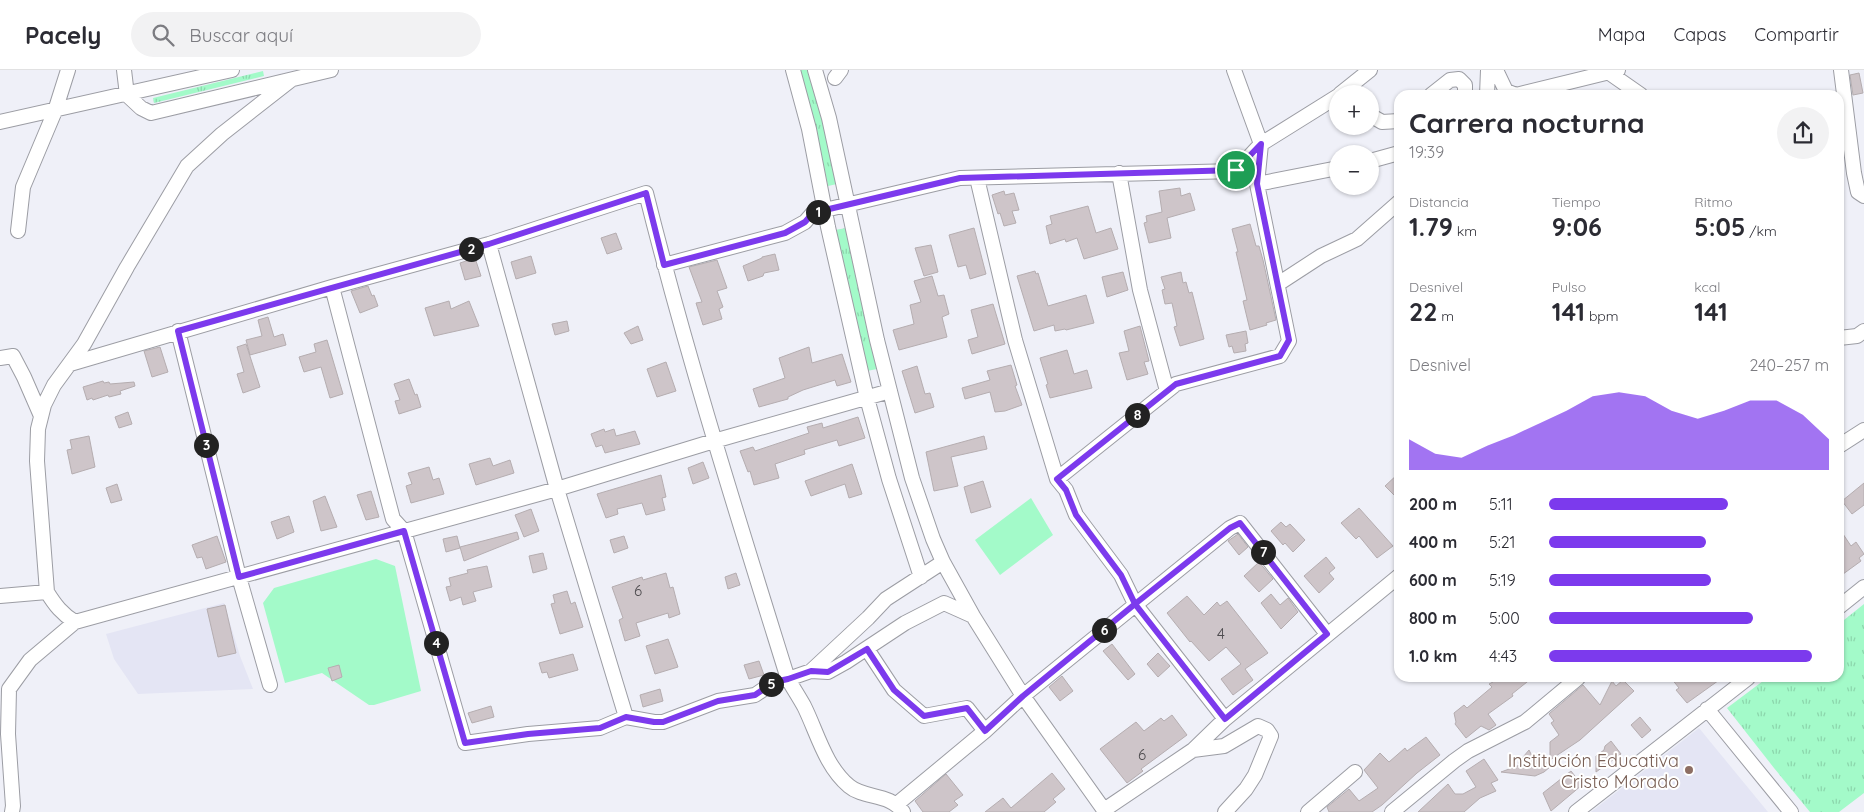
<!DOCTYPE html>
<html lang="es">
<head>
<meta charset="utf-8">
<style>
  body { margin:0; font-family:Quicksand,sans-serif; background:#f2f2f3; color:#2b2b33; height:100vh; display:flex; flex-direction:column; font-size:19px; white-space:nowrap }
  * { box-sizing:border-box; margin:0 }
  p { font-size:16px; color:#7c7c81 }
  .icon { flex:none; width:28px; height:28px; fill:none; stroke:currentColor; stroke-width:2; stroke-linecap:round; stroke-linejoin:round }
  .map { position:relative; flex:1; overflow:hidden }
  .side { position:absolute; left:1394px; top:20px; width:450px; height:592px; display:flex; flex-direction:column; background:#fff; border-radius:15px; box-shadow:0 1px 4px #0004 }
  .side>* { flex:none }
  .tools { position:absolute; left:1329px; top:15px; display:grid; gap:10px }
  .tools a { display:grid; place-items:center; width:50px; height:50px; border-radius:50%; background:#fff; box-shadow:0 1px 4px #0004; font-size:25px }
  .pin { position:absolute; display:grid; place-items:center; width:42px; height:42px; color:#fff; margin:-21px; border:2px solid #fff; border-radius:50%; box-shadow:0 1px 5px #0007 }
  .km { position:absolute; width:25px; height:25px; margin:-12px; border-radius:50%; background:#222; color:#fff; font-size:14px; line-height:25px; text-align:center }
  .round { display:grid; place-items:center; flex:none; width:52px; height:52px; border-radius:26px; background:#f2f2f3 }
  .overview { display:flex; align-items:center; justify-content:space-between; height:85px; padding:0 15px }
  h1 { font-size:28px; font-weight:700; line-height:38px }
  .figures { display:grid; grid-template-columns:repeat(3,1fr); gap:8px; height:85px; padding:5px 15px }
  .figures div { display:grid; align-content:center }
  .figures b { font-size:25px; font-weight:700 }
  .figures small { font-size:14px; font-weight:400 }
  .figures p { font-size:14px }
  .chart { height:140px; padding:10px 15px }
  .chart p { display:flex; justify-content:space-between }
  .chart svg { width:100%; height:90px; margin-top:5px; fill:#7c3aed; opacity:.7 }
  ul { padding:0 15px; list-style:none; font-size:16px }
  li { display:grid; grid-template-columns:80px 60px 1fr; align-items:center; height:38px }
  li i { height:12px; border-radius:6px; background:#7c3aed }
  header { display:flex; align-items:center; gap:30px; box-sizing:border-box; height:70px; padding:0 25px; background:#fff; border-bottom:1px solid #e1e1e2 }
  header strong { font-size:24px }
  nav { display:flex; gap:28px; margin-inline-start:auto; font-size:18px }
  .search { width:350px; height:45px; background:#f2f2f3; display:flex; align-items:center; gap:12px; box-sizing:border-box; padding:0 18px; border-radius:28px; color:#7c7c81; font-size:19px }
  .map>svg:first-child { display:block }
</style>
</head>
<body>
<header>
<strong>Pacely</strong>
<div class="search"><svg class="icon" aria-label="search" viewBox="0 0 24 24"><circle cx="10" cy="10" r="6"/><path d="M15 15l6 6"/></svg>Buscar aquí</div>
<nav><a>Mapa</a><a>Capas</a><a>Compartir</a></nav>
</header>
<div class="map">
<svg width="1864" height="742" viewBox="0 0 1864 742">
  <defs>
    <pattern id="grass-tufts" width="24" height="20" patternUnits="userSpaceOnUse" patternTransform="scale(1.25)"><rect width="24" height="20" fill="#a3fac9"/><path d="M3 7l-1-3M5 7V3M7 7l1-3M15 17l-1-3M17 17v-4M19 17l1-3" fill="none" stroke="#8cd6ac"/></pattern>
  </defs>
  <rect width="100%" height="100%" fill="#eff0f8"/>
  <path fill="#e4e5f4" d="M224,533L240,586L253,619L138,624L114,589L106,564Z
    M1699,658L1768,742H1591Z"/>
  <path fill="url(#grass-tufts)" d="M799,0H809L825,57L837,114L828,116L816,60Z
    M263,1L264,6L154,33L153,28Z
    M846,158L877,299L867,301L835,160Z
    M1864,534V723L1839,742H1810L1774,698L1727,638L1767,608H1839V554Z"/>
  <path fill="#a3fac9" d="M1031,428L1053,465L1000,505L975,470Z
    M376,489L395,496L421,621L374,635H369L322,603L285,613L263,533L274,518Z"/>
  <path fill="#cec5c9" stroke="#b5adb0" d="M1859,3L1863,23L1853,25L1850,5Z
    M1180,118L1181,126L1190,123L1195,140L1167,148L1171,168L1149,173L1144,153L1147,152L1146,146L1162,142L1159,121Z
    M1004,121L1005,125L1014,123L1019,140L1012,141L1016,153L1004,156L1000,143L998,144L992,125Z
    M1088,136L1096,163L1111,158L1118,179L1084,189L1077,168L1066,172L1065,169L1050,174L1046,156L1052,154L1050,146Z
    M1250,154L1256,176H1259L1263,190L1276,250L1266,253L1267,255L1250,260L1243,231L1247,230L1236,182H1238L1232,159Z
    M974,158L986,204L970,209L966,195L958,197L949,165Z
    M616,163L622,179L607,184L601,168Z
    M931,175L938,202L924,206L915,178Z
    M775,184L779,200L764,203L763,206L748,211L743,196L762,188V187Z
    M531,186L536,203L516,209L511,192Z
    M475,188L481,206L465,210L460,193Z
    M717,190L727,218L717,221L723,237L719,239L722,249L703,255L696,233L702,232L689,197Z
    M1035,201L1036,204L1038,203L1048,236L1086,225L1094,253L1066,260L1065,259L1055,261L1054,255L1034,261L1017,206Z
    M1123,202L1128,220L1107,227L1102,207Z
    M1181,202L1183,213L1186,212L1189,223L1192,222L1204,269L1180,276L1174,257L1177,256L1172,233L1165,234L1162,220L1165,219L1161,207Z
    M932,206L938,226L944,225L949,244L942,247L947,267L899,280L893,260L914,254L910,235L921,232L914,211Z
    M368,216L372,226L374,225L378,236L360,243L351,221Z
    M449,231L451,239L469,231L479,256L434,266L425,238Z
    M993,234L1005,274L972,284L968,270L978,267L971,240Z
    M268,247L274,267L283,264L286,275L250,285L246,270L262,266L258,250Z
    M567,251L569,261L555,265L552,254Z
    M638,256L643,270L631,274L624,263Z
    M1140,256L1149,291L1144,292L1148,304L1127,310L1119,283L1129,281L1124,261Z
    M1246,261L1248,273L1245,274L1246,281L1234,283L1232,276L1229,277L1226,265Z
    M327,270L343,324L330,328L321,297L304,302L299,287L316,282L314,274Z
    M246,274L260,317L243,323L237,304L244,302L237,277Z
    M160,277L168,302L152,307L144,281Z
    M809,277L812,293L842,284L851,312L837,316L835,310L803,320L788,327V329L759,337L753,319L785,308L779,288Z
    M1067,280L1074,304L1087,300L1092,318L1050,328L1046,315L1048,314L1040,288Z
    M666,292L676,321L657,327L647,299Z
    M1011,295L1017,315L1015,316L1022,335L1005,341L995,342L990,322L965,329L962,318L990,310L987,301Z
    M917,296L925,324L930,323L934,337L915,343L902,301Z
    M409,309L415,325L417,324L421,337L399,344L395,331L400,330L394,314Z
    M103,311L104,313L109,312L110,314L134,312L135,316L120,321L121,324L109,327L108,325L93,330L92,328L87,330L83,317Z
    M128,342L132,354L119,358L115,347Z
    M858,347L865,368L839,376L837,370L804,380L805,384L775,394L779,408L754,415L750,401L748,402L740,381L753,377L755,381L809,363L807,357L822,353L823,358Z
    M604,359L605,362L614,359L616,366L635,361L640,374L605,383L602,375L596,377L591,364Z
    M89,366L95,397L72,404L67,380L72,379L70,370Z
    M984,366L987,379L951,387L958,416L934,421L926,382Z
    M490,388L493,396L510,390L514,403L476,415L469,394Z
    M703,392L709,408L693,414L688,398Z
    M852,394L862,424L849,428L845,414L811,426L805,411Z
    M429,397L433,410L439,408L444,424L411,433L406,416L412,414L408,403Z
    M1399,403V430L1385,416Z
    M661,405L666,427L662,428L665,440L646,445L642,433L617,439L618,444L606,448L597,424Z
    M983,411L991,437L971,443L964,417Z
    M1864,413V435L1852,444L1842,431Z
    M117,414L122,430L111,433L106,418Z
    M371,421L379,447L366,450L357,425Z
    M325,426L337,457L321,461L313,431Z
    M1359,438L1393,476L1377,488L1359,466L1356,469L1341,453Z
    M531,439L539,461L524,467L515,445Z
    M289,446L294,462L277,469L271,452Z
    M1281,452L1286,457L1290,454L1305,470L1293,482L1285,473L1283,475L1271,461Z
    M1839,458L1851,476L1856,472L1864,484L1859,488L1861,491L1839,507Z
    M517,462L519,469L464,491L460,477Z
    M1238,464L1248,477L1239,485L1228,471Z
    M217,466L226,492L206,499L202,487L197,488L192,475Z
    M457,466L460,478L446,482L443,469Z
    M624,466L628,478L614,483L610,470Z
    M543,483L547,499L533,503L529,486Z
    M1326,487L1335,498L1329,503L1334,509L1319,523L1304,506Z
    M1259,492L1273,509L1259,522L1244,506Z
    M487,496L492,517L473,522L476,531L463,535L461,527L450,531L446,517L451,516L449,508L468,503L467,500Z
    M666,503L670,518L673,517L680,544L669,548L668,543L636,553L640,566L625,571L619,550L623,548L612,517L642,507L643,510Z
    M736,503L740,515L728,519L725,507Z
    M567,521L571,534L575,532L583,557L560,564L551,534L555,533L553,525Z
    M1271,524L1280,535L1288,528L1298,542L1281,559L1261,533Z
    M1187,526L1204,545L1217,532L1220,536L1227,531L1268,583L1245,599L1253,610L1233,625L1221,609L1241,594L1226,577L1209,591L1191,571L1190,572L1167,543Z
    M225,535L236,583L218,587L207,539Z
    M668,569L678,597L655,604L646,576Z
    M1112,574L1135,604L1128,610L1103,581Z
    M1158,583L1170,596L1158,607L1147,594Z
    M573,584L578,600L549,608L547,602L542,603L539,593Z
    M759,591L764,605L749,609L744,595Z
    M339,595L342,607L332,611L328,598Z
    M1062,606L1073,621L1060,631L1049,617Z
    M1490,608H1532L1512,624L1513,626L1488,644L1496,655L1489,660L1481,656L1466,668L1455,654L1456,652L1454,643L1464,635L1467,638L1492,617L1489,614L1493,612Z
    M1671,608H1722L1687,633L1676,620L1679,618Z
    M1623,610L1634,621L1580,670L1550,690V672L1559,665L1551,653L1554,651L1549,644L1550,643L1583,615L1600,635L1612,611L1616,616Z
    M660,619L663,631L643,637L640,625Z
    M491,636L494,647L472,653L468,643Z
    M1172,645L1187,665L1141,699L1143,701L1127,713L1100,679L1136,652L1144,661L1161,648L1164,651Z
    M1640,647L1651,660L1642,668L1631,655Z
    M1426,667L1440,685L1417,703L1382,735L1372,742H1329L1327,737L1349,719L1359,731L1378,718L1364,700L1380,683L1389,692L1405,678L1407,681Z
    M1611,671L1621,684L1596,702V686L1604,680L1605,676Z
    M1529,680L1533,688L1540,684L1550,697L1544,702L1535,706L1501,702L1520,695L1518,693Z
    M1484,689L1498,710L1491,713L1496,721L1480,728L1464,742H1418L1448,714L1455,724H1463L1476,717L1466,701Z
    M1571,701L1582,715L1551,741L1543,723Z
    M1052,703L1065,719L1053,729L1056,732L1044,742H985L1003,728L1011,738Z
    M946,704L963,725L954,731L958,735L949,742H923L915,731Z"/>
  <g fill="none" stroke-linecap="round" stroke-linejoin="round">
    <defs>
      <path id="minor" d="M124,0L127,25L141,38L151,43L331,0
        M793,0L809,59L828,157L867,328L889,409L921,507
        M815,0L829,48L877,270L912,408L933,469L943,492L973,546L1023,626L1104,740V742
        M1496,0L1506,21L1516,25L1618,0
        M1841,0L1854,103L1858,122L1864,126
        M1608,2L1641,25
        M835,8L841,0
        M1340,24L1370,0
        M1431,25L1450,10L1459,9L1465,15V25
        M1487,25L1488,0
        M1370,45L1382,52L1399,51
        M0,52L232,0
        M1370,91L1399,83
        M1119,103L1140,220L1167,321
        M977,108L1015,270L1057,409L1066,420L1076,445L1121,505L1135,534L1225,649
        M1257,114L1338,98
        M18,161L23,117L55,41L68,0
        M489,174L557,419L626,647
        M664,195L785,163L805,152L812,144L825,140L960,108L1236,101L1261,74L1338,26
        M1278,214L1321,186L1357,169L1399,132
        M332,217L393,449L404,461L465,673L528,664L600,658L626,647L654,652H663L718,631L755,625L774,612L788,609L811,601L868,548L886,529L943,492
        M178,261L239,507L270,615
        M1839,268L1857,266L1864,261
        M0,288L13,286L24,307L41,346
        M70,294L332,217L489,174L646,123C687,287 738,448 788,609C793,618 799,627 804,636C817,662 825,696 849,716C864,729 890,723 903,742
        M1839,376L1864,360
        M1057,409L1176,314L1280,286L1289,271L1257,114L1261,74L1234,0
        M0,526L47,522
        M1839,537L1864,517
        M75,552C62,544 55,535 47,522L37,391L38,359L44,335L54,315L84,274L127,197L187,96L222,64L291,10
        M867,579L894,620L924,646L967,638L985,661
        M811,601L828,602L846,592L905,553L944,533L973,546
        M1707,639L1791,742
        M1193,680L1224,676L1258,656L1267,660L1271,666L1255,705L1246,719L1225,742
        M897,734L985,661L1023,626L1230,458L1240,453L1327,564
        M1104,740L1193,680L1225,649L1399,506
        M12,742L13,736L8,664L9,619L30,590L75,552L557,419L714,371L890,321
        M1308,742L1355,702
        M1392,742L1454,691L1468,681L1525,652L1578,608
        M1576,742L1748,608"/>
    </defs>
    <use href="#minor" stroke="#9c9da4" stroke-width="16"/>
    <use href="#minor" stroke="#fff" stroke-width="14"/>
  </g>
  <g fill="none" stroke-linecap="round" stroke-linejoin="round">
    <defs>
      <path id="route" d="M1236,100L960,108L825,140L812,144L805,152L785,163L664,195L646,123L489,174L178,261L239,507L404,461L465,673L528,664L600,658L626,647L654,652H663L718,631L755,625L774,612L788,609L811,601L828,602L867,579L894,620L924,646L967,638L985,661L1023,626L1135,534L1225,649L1327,564L1240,453L1230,458L1135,534L1121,505L1076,445L1066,420L1057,409L1176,314L1280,286L1289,270L1257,114L1261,74L1236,100"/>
    </defs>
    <use href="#route" stroke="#fff" stroke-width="10"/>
    <use href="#route" stroke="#7c3aed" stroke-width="6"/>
  </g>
  <circle fill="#8d6e63" stroke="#fff" stroke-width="2" cx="1689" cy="700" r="5"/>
  <g text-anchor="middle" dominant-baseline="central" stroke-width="4" stroke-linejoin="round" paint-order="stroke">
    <g font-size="15" fill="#4e4c4f">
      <text x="638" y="520">6</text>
      <text x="1221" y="563">4</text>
      <text x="1142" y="684">6</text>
    </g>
    <g font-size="18" fill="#785e54" stroke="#fff" text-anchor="end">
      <text x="1679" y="690">Institución Educativa<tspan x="1679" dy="21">Cristo Morado</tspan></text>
    </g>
  </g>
</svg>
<div class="tools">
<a>+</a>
<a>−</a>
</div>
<div class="pin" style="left:1236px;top:100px;background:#1e9e55"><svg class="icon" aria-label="arrive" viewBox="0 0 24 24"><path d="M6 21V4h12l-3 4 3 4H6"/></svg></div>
<b class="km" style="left:818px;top:142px">1</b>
<b class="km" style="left:471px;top:179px">2</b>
<b class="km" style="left:206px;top:375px">3</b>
<b class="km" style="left:436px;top:573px">4</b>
<b class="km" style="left:771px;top:614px">5</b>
<b class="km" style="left:1104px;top:560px">6</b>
<b class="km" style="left:1263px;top:482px">7</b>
<b class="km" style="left:1137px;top:345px">8</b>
<section class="side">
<div class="overview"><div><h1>Carrera nocturna</h1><p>19:39</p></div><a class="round"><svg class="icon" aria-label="share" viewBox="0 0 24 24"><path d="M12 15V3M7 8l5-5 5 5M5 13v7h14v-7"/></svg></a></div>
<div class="figures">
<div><p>Distancia</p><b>1.79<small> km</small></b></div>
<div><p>Tiempo</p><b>9:06</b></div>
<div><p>Ritmo</p><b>5:05<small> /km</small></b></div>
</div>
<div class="figures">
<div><p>Desnivel</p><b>22<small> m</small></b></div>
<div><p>Pulso</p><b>141<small> bpm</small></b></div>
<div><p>kcal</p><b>141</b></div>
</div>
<div class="chart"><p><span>Desnivel</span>240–257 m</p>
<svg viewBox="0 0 160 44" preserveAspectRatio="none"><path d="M0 44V29L10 36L20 38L30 32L40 27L50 21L60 15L70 8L80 6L90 8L100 15L110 19L120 15L130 10L140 10L150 17L160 29V44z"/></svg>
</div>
<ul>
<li><b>200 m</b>5:11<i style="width:64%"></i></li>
<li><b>400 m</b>5:21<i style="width:56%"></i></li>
<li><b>600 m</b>5:19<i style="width:58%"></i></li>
<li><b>800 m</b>5:00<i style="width:73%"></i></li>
<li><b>1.0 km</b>4:43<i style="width:94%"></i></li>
</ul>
</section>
</div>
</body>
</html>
